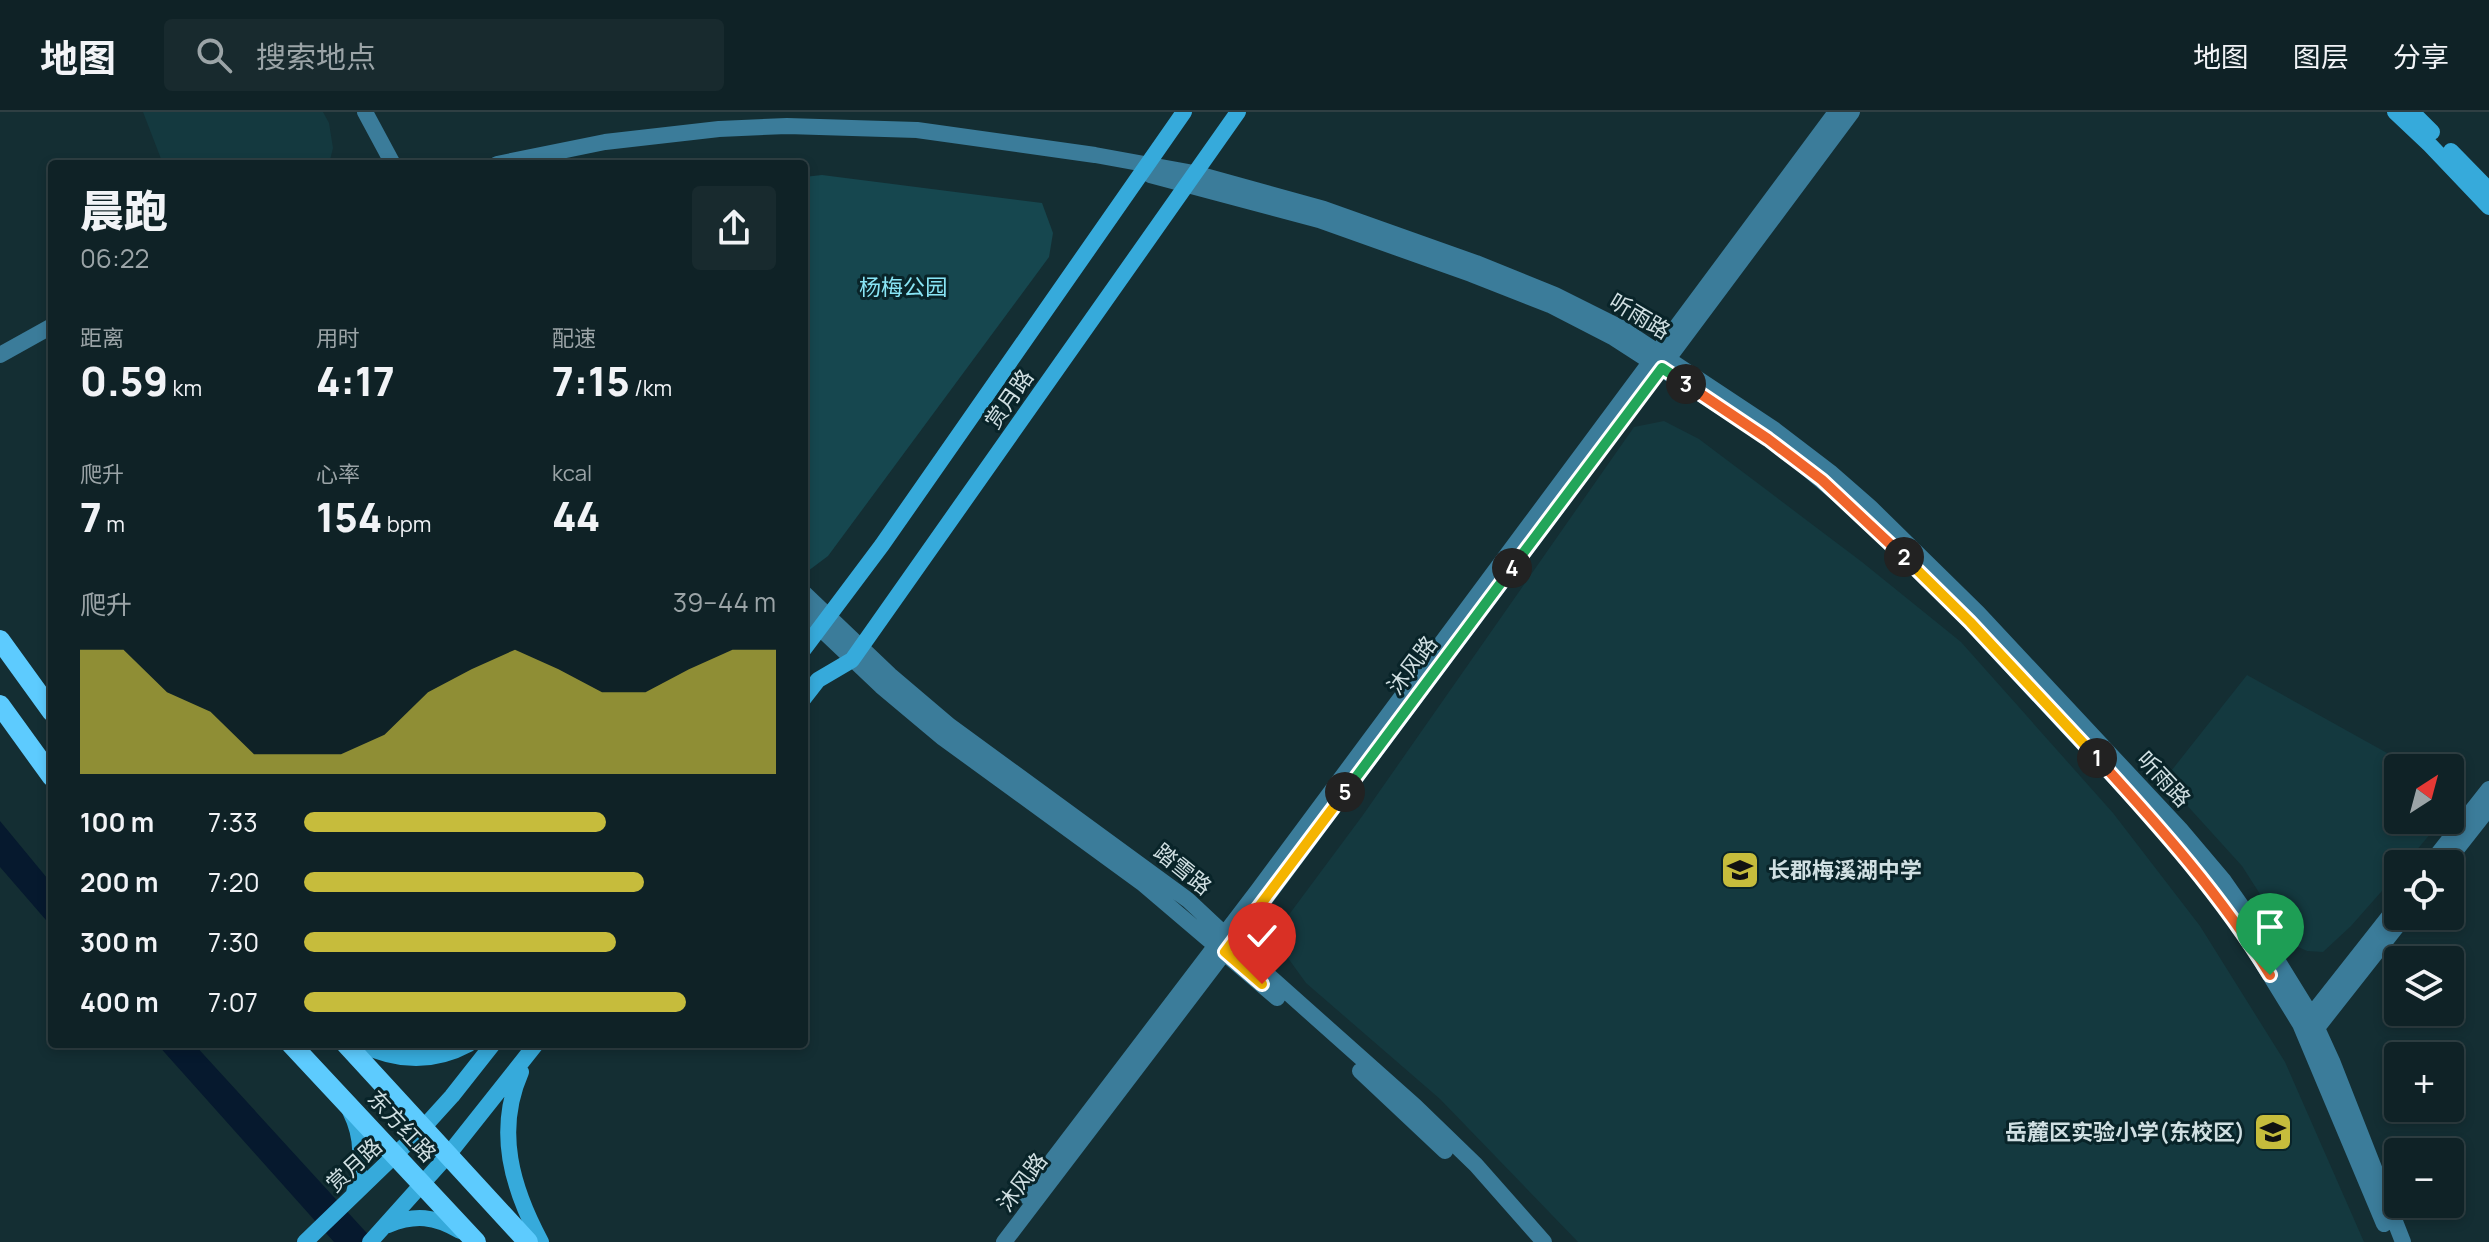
<!DOCTYPE html>
<html lang="zh">
<head>
<meta charset="utf-8">
<style>
  body { margin:0; font-family:Manrope,"Noto Sans SC",sans-serif; background:#182a2e; color:#f1f3f6; height:100vh; display:flex; flex-direction:column; font-size:30px; white-space:nowrap }
  * { box-sizing:border-box; margin:0 }
  p { font-size:26px; color:#9ba4a7 }
  .icon { flex:none; width:44px; height:44px; fill:none; stroke:currentColor; stroke-width:2; stroke-linecap:round; stroke-linejoin:round }
  .map { position:relative; flex:1; overflow:hidden }
  .side { position:absolute; left:48px; top:48px; width:760px; height:888px; display:flex; flex-direction:column; background:#0f2226; border-radius:8px; box-shadow:0 4px 12px #0003,0 0 0 2px #2f3f43 }
  .side>* { flex:none }
  .needle { width:52px; rotate:36deg }
  .fabs { position:absolute; left:2384px; top:642px; display:grid; gap:16px }
  .fabs a { display:grid; place-items:center; width:80px; height:80px; border-radius:8px; background:#0f2226; box-shadow:0 4px 12px #0003,0 0 0 2px #2f3f43; font-size:40px }
  .pin { position:absolute; display:grid; place-items:center; width:68px; height:68px; color:#fff; margin:-82px -34px; border-radius:50% 50% 50% 0; rotate:-45deg; box-shadow:0 0 8px #0007 }
  .pin .icon { rotate:45deg }
  .km { position:absolute; width:40px; height:40px; margin:-20px; border-radius:50%; background:#222; color:#fff; font-size:22px; line-height:40px; text-align:center }
  .round { display:grid; place-items:center; flex:none; width:84px; height:84px; border-radius:8px; background:#182a2e }
  .summary { display:flex; align-items:center; justify-content:space-between; height:136px; padding:0 32px }
  h1 { font-size:44px; font-weight:800; line-height:60px }
  .stats { display:grid; grid-template-columns:repeat(3,1fr); gap:12px; height:136px; padding:8px 32px }
  .stats div { display:grid; align-content:center }
  .stats b { font-size:40px; font-weight:800 }
  .stats small { font-size:22px; font-weight:400 }
  .stats p { font-size:22px }
  .chart { height:224px; padding:16px 32px }
  .chart p { display:flex; justify-content:space-between }
  .chart svg { width:100%; height:144px; margin-top:8px; fill:#c6bc3c; opacity:.7 }
  ul { padding:0 32px; list-style:none; font-size:26px }
  li { display:grid; grid-template-columns:128px 96px 1fr; align-items:center; height:60px }
  li i { height:20px; border-radius:10px; background:#c6bc3c }
  header { display:flex; align-items:center; gap:48px; box-sizing:border-box; height:112px; padding:0 40px; background:#0f2226; border-bottom:2px solid #2f3f43 }
  header strong { font-size:38px }
  nav { display:flex; gap:44px; margin-inline-start:auto; font-size:28px }
  .search { width:560px; height:72px; background:#182a2e; display:flex; align-items:center; gap:20px; box-sizing:border-box; padding:0 28px; border-radius:8px; color:#9ba4a7; font-size:30px }
  .map>svg:first-child { display:block }
</style>
</head>
<body>
<header>
<strong>地图</strong>
<div class="search"><svg class="icon" aria-label="search" viewBox="0 0 24 24"><circle cx="10" cy="10" r="6"/><path d="M15 15l6 6"/></svg>搜索地点</div>
<nav><a>地图</a><a>图层</a><a>分享</a></nav>
</header>
<div class="map">
<svg width="2489" height="1130" viewBox="0 0 2489 1130">
  <rect width="100%" height="100%" fill="#142e33"/>
  <path fill="#14393f" d="M143,0H323L329,11L333,36L329,52H163Z
    M1664,309L1699,327L1862,450L1961,530L2113,701L2200,814L2285,950L2364,1130H1578L1440,987L1306,871L1280,835L1282,812L1363,703L1634,315Z
    M2247,563L2414,656H2398V708H2442L2405,752H2398V760L2381,780L2351,814L2323,840L2307,839L2292,832L2242,754L2164,668Z"/>
  <path fill="#16474f" d="M822,63L1042,91L1053,121L1049,145L828,444L804,462V65Z"/>
  <path fill="#06192e" d="M0,709L52,772V815L0,755Z
    M157,932H194L375,1130H334Z"/>
  <g fill="none" stroke-linecap="round" stroke-linejoin="round">
    <path stroke="#3b7c9a" stroke-width="16" d="M365,0L393,52
      M497,52L605,30L719,17L787,14L917,18L1095,43L1194,61L1324,97L1476,151L1555,183L1621,216L1775,318L1830,360L1870,395L1978,501L2180,717L2224,769L2261,822L2311,903L2332,949L2403,1130
      M1150,63L1319,108L1471,162L1550,193L1614,226L1738,306
      M0,243L52,214
      M1805,355L1862,403L1970,510L2171,726L2213,778L2249,829L2300,912L2384,1112
      M804,481L890,563L950,614L1188,788L1269,864L1415,994L1476,1053L1544,1130
      M804,501L881,574L943,626L1142,771L1277,886
      M2430,752L2489,677
      M2445,752L2489,696
      M2305,911L2398,793
      M2313,921L2405,804
      M1360,959L1445,1039
      M1025,1084L1258,778L1836,0
      M1004,1130L1266,786L1852,0"/>
    <path stroke="#36aadb" stroke-width="16" d="M2395,0L2430,33L2489,95
      M2412,0L2432,20
      M2451,39L2489,78
      M804,537L882,433L1184,0
      M804,586L818,568L852,548L1238,0
      M361,932C397,950 434,951 469,932
      M521,960C495,1019 512,1076 541,1130
      M350,999C364,1027 362,1051 354,1081
      M388,1113C415,1102 435,1104 460,1119
      M305,1130L423,1016L452,984L493,932
      M370,1130L448,1043L536,932"/>
    <path stroke="#5dcbfe" stroke-width="20" d="M0,528L52,600
      M0,593L52,665
      M291,932L476,1130
      M346,932L528,1130"/>
  </g>
  <g fill="none" stroke-linecap="round" stroke-linejoin="round">
    <defs>
      <path id="split-1" d="M2097,646C2160,715 2221,783 2270,863"/>
      <path id="split-2" d="M1904,445L1970,510L2097,646"/>
      <path id="split-3" d="M1686,272L1768,327L1822,368L1904,445"/>
      <path id="split-4" d="M1512,456L1662,256L1686,272"/>
      <path id="split-5" d="M1345,680L1512,456"/>
      <path id="split-6" d="M1262,872L1225,840L1345,680"/>
    </defs>
    <use href="#split-1" stroke="#fff" stroke-width="16"/>
    <use href="#split-2" stroke="#fff" stroke-width="16"/>
    <use href="#split-3" stroke="#fff" stroke-width="16"/>
    <use href="#split-4" stroke="#fff" stroke-width="16"/>
    <use href="#split-5" stroke="#fff" stroke-width="16"/>
    <use href="#split-6" stroke="#fff" stroke-width="16"/>
    <use href="#split-1" stroke="#f0652b" stroke-width="10"/>
    <use href="#split-2" stroke="#f5b400" stroke-width="10"/>
    <use href="#split-3" stroke="#f0652b" stroke-width="10"/>
    <use href="#split-4" stroke="#22a559" stroke-width="10"/>
    <use href="#split-5" stroke="#22a559" stroke-width="10"/>
    <use href="#split-6" stroke="#f5b400" stroke-width="10"/>
  </g>
  <defs>
    <symbol id="school-square" viewBox="-11 -11 22 22"><rect x="-9" y="-9" width="18" height="18" rx="4" fill="#c6bc3c" stroke="#092429"/><path d="M0-5L7-2L0 1L-7-2ZM-4 1L0 2.5L4 1V4Q0 6-4 4Z" fill="#111"/></symbol>
  </defs>
  <g fill-rule="evenodd">
    <use href="#school-square" x="1718" y="736" width="44" height="44"/>
    <use href="#school-square" x="2251" y="998" width="44" height="44"/>
  </g>
  <g text-anchor="middle" dominant-baseline="central" stroke-width="6" stroke-linejoin="round" paint-order="stroke">
    <g font-size="22" fill="#89e5f5" stroke="#092429">
      <text x="903" y="175">杨梅公园</text>
    </g>
    <g font-size="22" fill="#d0dfe2" stroke="#092429">
      <text transform="translate(1640 204) rotate(31)">听雨路</text>
      <text transform="translate(1009 287) rotate(-55)">赏月路</text>
      <text transform="translate(1412 553) rotate(-53)">沐风路</text>
      <text transform="translate(2164 667) rotate(47)">听雨路</text>
      <text transform="translate(1183 757) rotate(39)">踏雪路</text>
      <text transform="translate(402 1014) rotate(47)">东方红路</text>
      <text transform="translate(354 1053) rotate(-43)">赏月路</text>
      <text transform="translate(1022 1070) rotate(-53)">沐风路</text>
    </g>
    <g font-size="22" font-weight="bold" fill="#d0dfe2" stroke="#092429" text-anchor="start">
      <text x="1768" y="758">长郡梅溪湖中学</text>
      <text x="2245" y="1020" text-anchor="end">岳麓区实验小学(东校区)</text>
    </g>
  </g>
</svg>
<div class="fabs">
<a><svg class="needle" viewBox="-14 -14 28 28"><path d="M0-13l5 13h-10z" fill="#e53935"/><path d="M0 13l5-13h-10z" fill="#9ba4a7"/></svg></a>
<a><svg class="icon" aria-label="locate" viewBox="0 0 24 24"><circle cx="12" cy="12" r="6"/><path d="M12 2v4M12 18v4M2 12h4M18 12h4"/></svg></a>
<a><svg class="icon" aria-label="layers" viewBox="0 0 24 24"><path d="M12 4l9 5-9 5-9-5zM3 14l9 5 9-5"/></svg></a>
<a>+</a>
<a>−</a>
</div>
<div class="pin" style="left:2270px;top:863px;background:#1e9e55"><svg class="icon" aria-label="arrive" viewBox="0 0 24 24"><path d="M6 21V4h12l-3 4 3 4H6"/></svg></div>
<div class="pin" style="left:1262px;top:872px;background:#d93025"><svg class="icon" aria-label="check" viewBox="0 0 24 24"><path d="M5 12l5 5 9-10"/></svg></div>
<b class="km" style="left:2097px;top:646px">1</b>
<b class="km" style="left:1904px;top:445px">2</b>
<b class="km" style="left:1686px;top:272px">3</b>
<b class="km" style="left:1512px;top:456px">4</b>
<b class="km" style="left:1345px;top:680px">5</b>
<section class="side">
<div class="summary"><div><h1>晨跑</h1><p>06:22</p></div><a class="round"><svg class="icon" aria-label="share" viewBox="0 0 24 24"><path d="M12 15V3M7 8l5-5 5 5M5 13v7h14v-7"/></svg></a></div>
<div class="stats">
<div><p>距离</p><b>0.59<small> km</small></b></div>
<div><p>用时</p><b>4:17</b></div>
<div><p>配速</p><b>7:15<small> /km</small></b></div>
</div>
<div class="stats">
<div><p>爬升</p><b>7<small> m</small></b></div>
<div><p>心率</p><b>154<small> bpm</small></b></div>
<div><p>kcal</p><b>44</b></div>
</div>
<div class="chart"><p><span>爬升</span>39–44 m</p>
<svg viewBox="0 0 160 44" preserveAspectRatio="none"><path d="M0 44V6L10 6L20 19L30 25L40 38L50 38L60 38L70 32L80 19L90 12L100 6L110 12L120 19L130 19L140 12L150 6L160 6V44z"/></svg>
</div>
<ul>
<li><b>100 m</b>7:33<i style="width:64%"></i></li>
<li><b>200 m</b>7:20<i style="width:72%"></i></li>
<li><b>300 m</b>7:30<i style="width:66%"></i></li>
<li><b>400 m</b>7:07<i style="width:81%"></i></li>
</ul>
</section>
</div>
</body>
</html>
